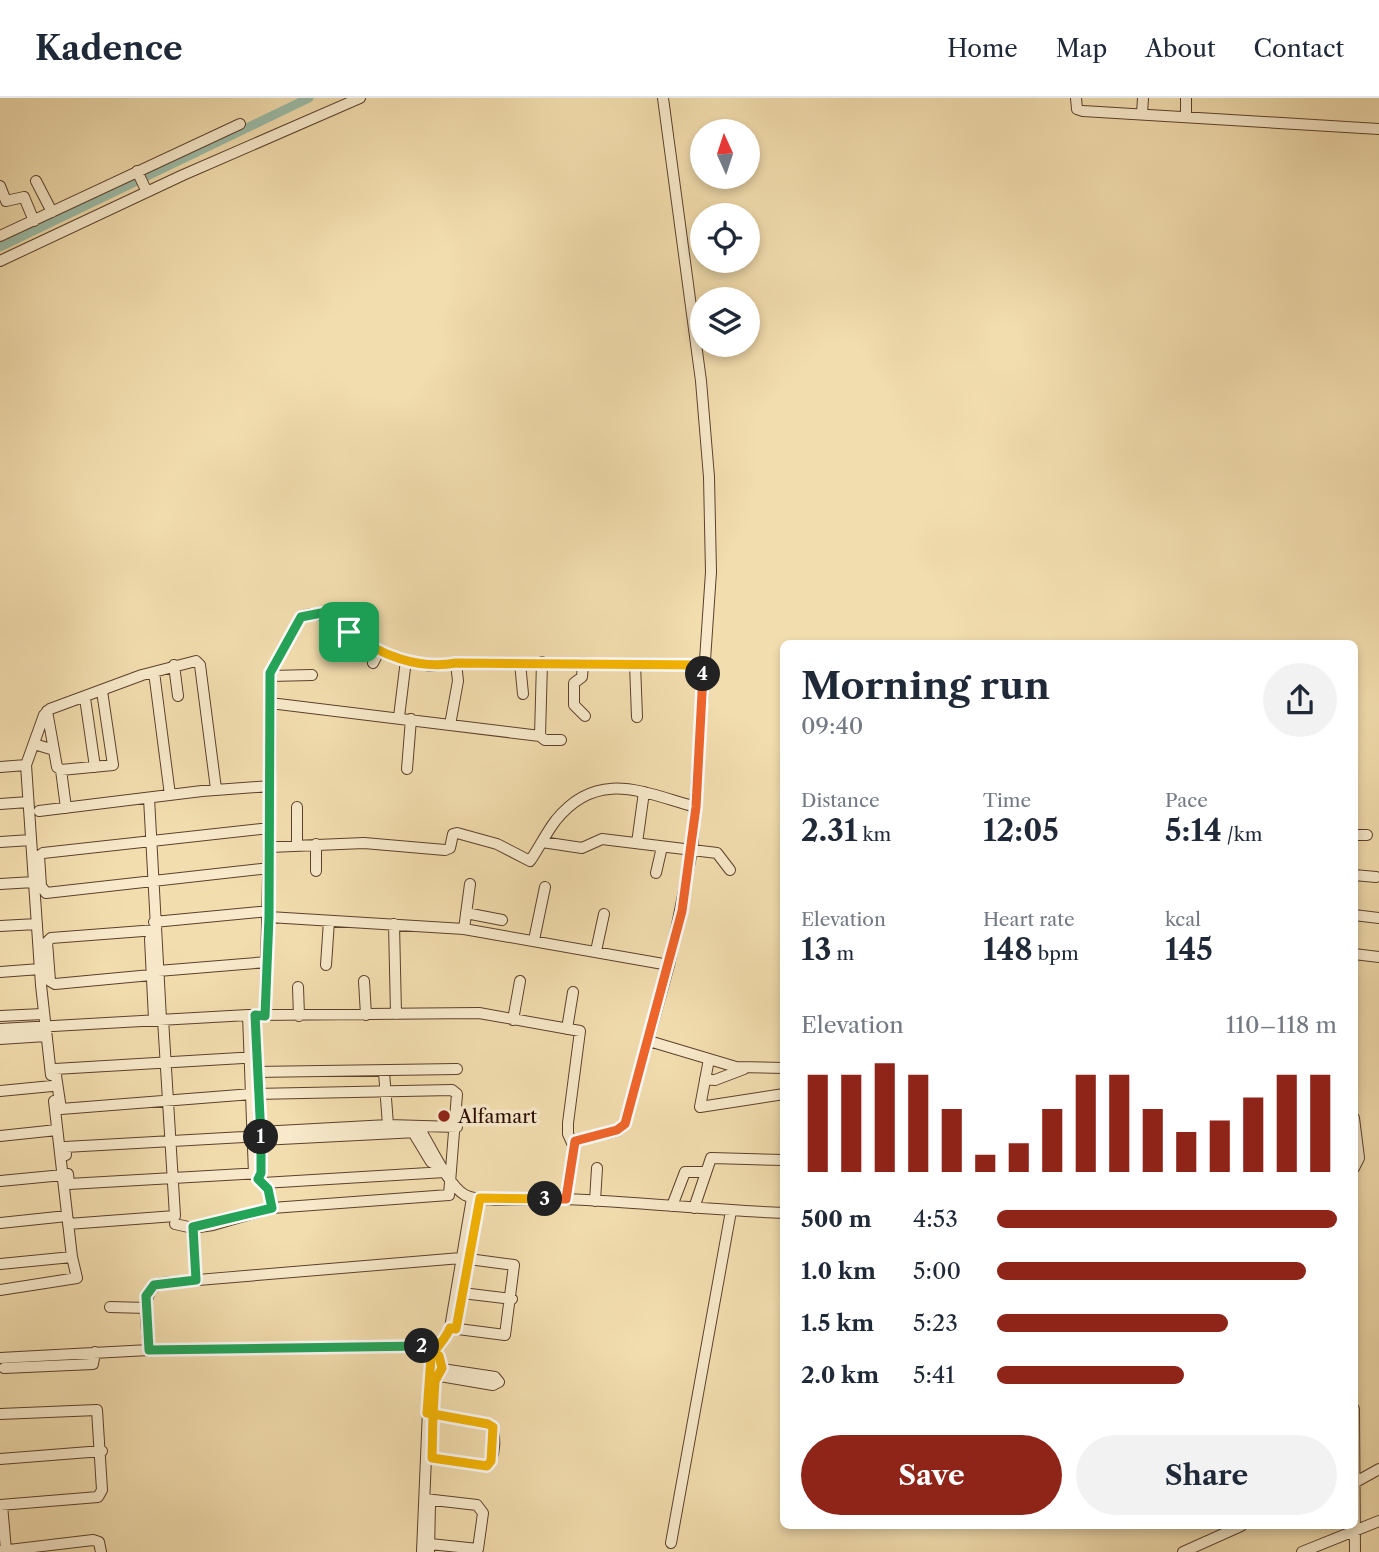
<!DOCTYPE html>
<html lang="en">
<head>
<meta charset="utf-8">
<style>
  body { margin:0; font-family:"Libre Caslon Text",serif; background:#f2f2f3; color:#1f2937; height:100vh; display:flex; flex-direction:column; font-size:26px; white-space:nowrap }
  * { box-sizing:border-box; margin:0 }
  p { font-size:23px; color:#747a83 }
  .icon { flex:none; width:38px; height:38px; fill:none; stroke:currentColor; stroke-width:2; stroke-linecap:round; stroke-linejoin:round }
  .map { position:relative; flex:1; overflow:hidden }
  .panel { position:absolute; left:780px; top:542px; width:578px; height:889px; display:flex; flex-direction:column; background:#fff; border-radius:10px; box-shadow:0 4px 10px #0003 }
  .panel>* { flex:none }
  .needle { width:46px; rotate:357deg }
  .buttons { position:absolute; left:690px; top:21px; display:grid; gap:14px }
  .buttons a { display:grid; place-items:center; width:70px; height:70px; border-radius:50%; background:#fff; box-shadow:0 4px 10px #0003; font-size:35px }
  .pin { position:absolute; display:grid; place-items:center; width:60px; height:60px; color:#fff; margin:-30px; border-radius:14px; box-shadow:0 4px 10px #0006 }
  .km { position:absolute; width:35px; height:35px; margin:-18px; border-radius:50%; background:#222; color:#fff; font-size:19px; line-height:35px; text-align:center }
  .round { display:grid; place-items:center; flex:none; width:74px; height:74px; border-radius:37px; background:#f2f2f3 }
  .summary { display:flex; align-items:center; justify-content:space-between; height:119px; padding:0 21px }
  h1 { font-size:38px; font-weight:700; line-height:52px }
  .stats { display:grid; grid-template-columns:repeat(3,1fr); gap:10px; height:119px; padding:7px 21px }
  .stats div { display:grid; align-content:center }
  .stats b { font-size:30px; font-weight:700 }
  .stats small { font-size:19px; font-weight:400 }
  .stats p { font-size:19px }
  .chart { height:196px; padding:14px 21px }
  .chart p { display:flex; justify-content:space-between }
  .chart svg { width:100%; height:126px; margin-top:7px; stroke:#8f2418; stroke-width:6 }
  .button { display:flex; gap:14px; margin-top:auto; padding:14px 21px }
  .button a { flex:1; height:80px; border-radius:42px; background:#8f2418; color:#fff; font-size:28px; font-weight:700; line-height:80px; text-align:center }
  .button a+a { background:#f2f2f3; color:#1f2937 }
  ul { padding:0 21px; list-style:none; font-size:23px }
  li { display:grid; grid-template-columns:112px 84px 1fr; align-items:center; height:52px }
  li i { height:18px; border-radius:9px; background:#8f2418 }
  header { display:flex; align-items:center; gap:42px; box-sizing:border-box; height:98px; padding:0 35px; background:#fff; border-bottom:2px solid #e0e1e3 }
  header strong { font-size:33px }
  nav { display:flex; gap:38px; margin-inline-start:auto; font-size:24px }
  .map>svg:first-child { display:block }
</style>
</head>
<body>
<header>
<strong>Kadence</strong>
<nav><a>Home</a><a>Map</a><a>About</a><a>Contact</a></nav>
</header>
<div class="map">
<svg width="1379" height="1454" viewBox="0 0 1379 1454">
  <rect width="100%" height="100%" fill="#f2ddae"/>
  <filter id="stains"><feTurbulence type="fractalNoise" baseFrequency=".00286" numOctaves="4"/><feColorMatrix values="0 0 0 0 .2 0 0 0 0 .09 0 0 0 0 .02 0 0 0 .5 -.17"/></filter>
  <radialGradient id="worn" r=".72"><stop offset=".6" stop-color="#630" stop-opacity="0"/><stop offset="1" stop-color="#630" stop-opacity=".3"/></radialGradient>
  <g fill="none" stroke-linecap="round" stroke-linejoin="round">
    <path stroke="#9bbca8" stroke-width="9" d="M0,149L309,0"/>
    <defs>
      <path id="minor" d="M1076,0L1077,11L1083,13L1379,31
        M1142,16L1143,0
        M1186,19V0
        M137,73L147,94
        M36,83L52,114
        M0,88L6,103L24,99L34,123
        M0,138L240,26
        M0,163L183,77L360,0
        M329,549H339L349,534
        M373,565L379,553
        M520,565L523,596
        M583,565L582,579L574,585V607L585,618
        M635,566L637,619
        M174,567L178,598
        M154,574L170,697
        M270,578L312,577
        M85,600L95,669
        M270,605L450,627L458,583L456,565L703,567
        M47,613L57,669L61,672L66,710
        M399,619L406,562L429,568L456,565
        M450,627L540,638L545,642H561
        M540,638L542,564
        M34,646L54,652
        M0,669L26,667
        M407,671L411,621
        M61,672L113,667L102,593
        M270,688L271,573L301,519C328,506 348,537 369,549C380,555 394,558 406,562
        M149,700L161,921
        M0,706L28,704
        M297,709V747
        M39,713L202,693L270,688L265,918
        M1354,737H1367
        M0,744L31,742
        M542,744L582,750L602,741L717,755L730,772
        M637,745L644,694
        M270,749L364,745L445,752L450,750L453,736L457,735L497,746L530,763C539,750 546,735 556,722C598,670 644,695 696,709
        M270,770L46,795L41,788L39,758L43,755L270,730
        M316,773V746
        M656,775L662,749
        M1354,777L1376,779
        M0,786L34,784
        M466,815L502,822
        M1354,817L1379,820
        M269,819L464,831L669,867
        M154,824L269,813
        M394,826L396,916
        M0,828L37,826
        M464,831L470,786
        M156,832L51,840L47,844L50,883L55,886L151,877L158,873L267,864
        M150,841L154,921
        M534,842L545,789
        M596,853L604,816
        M1354,856L1379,859
        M326,867L329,823
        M0,874L40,871
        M364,883L366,917
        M298,889L299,918
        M248,917L254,1076L268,1091L272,1110
        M255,917L261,1075L258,1080
        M0,918L43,916
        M513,922L520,883
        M0,931L248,917L479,915L580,933L568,1025V1036L573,1047
        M567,931L573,894
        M0,941L46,938
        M649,943L736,969L784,970
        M709,961L700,1009L784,996
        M251,974L457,971
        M384,974L388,1027
        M51,977L41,887L26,667L44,617L50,611L142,577L196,563L200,567L216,691
        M705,981L715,982L744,971
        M0,993L52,988
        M1354,1020L1359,1060L1354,1070
        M418,1028C429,1045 448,1088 465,1097C482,1106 543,1100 566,1101C639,1104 711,1112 784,1115
        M411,1031L431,1064L439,1068
        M0,1038L57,1032
        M248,1040L261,1042L417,1034
        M66,1057L65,1049L244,1039L260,1034L388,1027L457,1029
        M68,1076L69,1086L261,1075
        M0,1083L63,1077
        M263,1085L445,1074
        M566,1101L575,1043L617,1033L625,1026L669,867L692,753L711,474L709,379L701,283L663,0
        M595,1103L597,1070
        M672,1108L685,1074H705
        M694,1110L711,1060L784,1062
        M0,1125L67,1118
        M68,1126L175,1118L163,921
        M175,1126L193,1130L213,1127L272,1110L449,1097L457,996L452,992L252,996L61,1011L55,971L258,959
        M193,1130L196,1182
        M467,1161L480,1100
        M0,1166L72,1159L54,1003
        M464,1183L462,1195L512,1201
        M0,1192L77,1180L72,1159
        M110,1209L147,1210
        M438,1248L450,1230L472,1100
        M149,1252C148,1232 137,1191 162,1185L461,1160L514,1167L505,1237L450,1230
        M0,1260L149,1252L438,1248L430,1265L422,1454
        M4,1270L93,1266L95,1254
        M440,1278L493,1287L499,1284L495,1279L442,1271
        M1354,1311L1355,1454
        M427,1315L488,1326C498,1335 495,1359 487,1368L432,1360
        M0,1316L97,1312L102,1392L98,1399L0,1407
        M0,1361L102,1353
        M1354,1385L1379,1371
        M425,1401L477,1407L483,1415L478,1451L430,1446
        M2,1407L6,1452
        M671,1445L731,1113
        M0,1453L93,1442L99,1444L101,1454
        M429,1454L430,1406
        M1183,1454L1241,1428
        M1302,1454L1379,1423"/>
    </defs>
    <use href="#minor" stroke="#5c402c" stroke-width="12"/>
    <use href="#minor" stroke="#f7e9ca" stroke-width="10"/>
  </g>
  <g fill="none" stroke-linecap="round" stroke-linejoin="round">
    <defs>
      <path id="split-1" d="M261,1039L255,917L265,918L269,819L270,575L301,519L321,515L349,534"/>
      <path id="split-2" d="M261,1039V1075L258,1081L268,1091L272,1110L193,1129L196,1182L154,1187L146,1198L149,1252L422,1248"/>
      <path id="split-3" d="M422,1248H438L434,1254L439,1258L442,1270L435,1283L433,1316L488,1326L493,1329L491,1363L487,1368L432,1360L433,1316L427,1315L431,1259C436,1249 446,1241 450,1230L456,1231L480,1100L545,1101"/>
      <path id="split-4" d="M545,1101H566L575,1043L617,1032L625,1026L682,813L696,709L703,576"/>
      <path id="split-5" d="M349,534C380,557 418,572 456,565L703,567V576"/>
    </defs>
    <use href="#split-1" stroke="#fff" stroke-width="14"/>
    <use href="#split-2" stroke="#fff" stroke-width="14"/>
    <use href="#split-3" stroke="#fff" stroke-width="14"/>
    <use href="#split-4" stroke="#fff" stroke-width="14"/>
    <use href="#split-5" stroke="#fff" stroke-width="14"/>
    <use href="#split-1" stroke="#22a559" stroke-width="9"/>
    <use href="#split-2" stroke="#22a559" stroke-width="9"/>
    <use href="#split-3" stroke="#f5b400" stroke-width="9"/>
    <use href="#split-4" stroke="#f0652b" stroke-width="9"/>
    <use href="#split-5" stroke="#f5b400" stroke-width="9"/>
  </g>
  <circle fill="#8f2418" stroke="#f7e9ca" stroke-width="2.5" cx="444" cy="1018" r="7"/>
  <g text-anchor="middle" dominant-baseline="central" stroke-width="7" stroke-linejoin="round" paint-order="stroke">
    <g font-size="19" fill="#2a0c00" stroke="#f7e9ca" text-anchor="start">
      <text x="458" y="1018">Alfamart</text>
    </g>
  </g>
  <rect width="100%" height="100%" filter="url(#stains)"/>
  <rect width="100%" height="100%" fill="url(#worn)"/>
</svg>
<div class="buttons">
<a><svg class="needle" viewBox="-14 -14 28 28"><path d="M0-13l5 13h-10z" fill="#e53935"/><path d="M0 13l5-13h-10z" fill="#747a83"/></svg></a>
<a><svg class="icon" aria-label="locate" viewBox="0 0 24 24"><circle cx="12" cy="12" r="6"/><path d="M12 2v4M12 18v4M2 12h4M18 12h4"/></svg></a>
<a><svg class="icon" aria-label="layers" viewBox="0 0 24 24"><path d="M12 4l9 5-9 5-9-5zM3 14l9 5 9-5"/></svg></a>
</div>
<div class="pin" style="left:349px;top:534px;background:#1e9e55"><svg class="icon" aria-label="arrive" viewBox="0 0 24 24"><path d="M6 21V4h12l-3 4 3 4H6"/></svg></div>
<b class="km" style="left:261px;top:1039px">1</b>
<b class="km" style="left:422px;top:1248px">2</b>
<b class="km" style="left:545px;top:1101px">3</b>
<b class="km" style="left:703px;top:576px">4</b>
<section class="panel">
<div class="summary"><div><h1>Morning run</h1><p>09:40</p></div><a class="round"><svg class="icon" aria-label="share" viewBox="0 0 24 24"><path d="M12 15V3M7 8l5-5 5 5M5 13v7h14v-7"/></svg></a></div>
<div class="stats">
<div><p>Distance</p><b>2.31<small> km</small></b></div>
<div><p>Time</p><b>12:05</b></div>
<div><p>Pace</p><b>5:14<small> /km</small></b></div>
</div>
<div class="stats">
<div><p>Elevation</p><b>13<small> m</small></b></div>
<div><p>Heart rate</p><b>148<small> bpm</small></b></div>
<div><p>kcal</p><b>145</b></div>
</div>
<div class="chart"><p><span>Elevation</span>110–118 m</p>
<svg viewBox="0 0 160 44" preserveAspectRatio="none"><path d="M5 44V10M15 44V10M25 44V6M35 44V10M45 44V22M55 44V38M65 44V34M75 44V22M85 44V10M95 44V10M105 44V22M115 44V30M125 44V26M135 44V18M145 44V10M155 44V10"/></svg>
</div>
<ul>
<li><b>500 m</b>4:53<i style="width:100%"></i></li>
<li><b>1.0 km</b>5:00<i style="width:91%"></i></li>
<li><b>1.5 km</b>5:23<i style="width:68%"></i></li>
<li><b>2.0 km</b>5:41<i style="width:55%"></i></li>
</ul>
<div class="button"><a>Save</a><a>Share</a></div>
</section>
</div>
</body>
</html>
